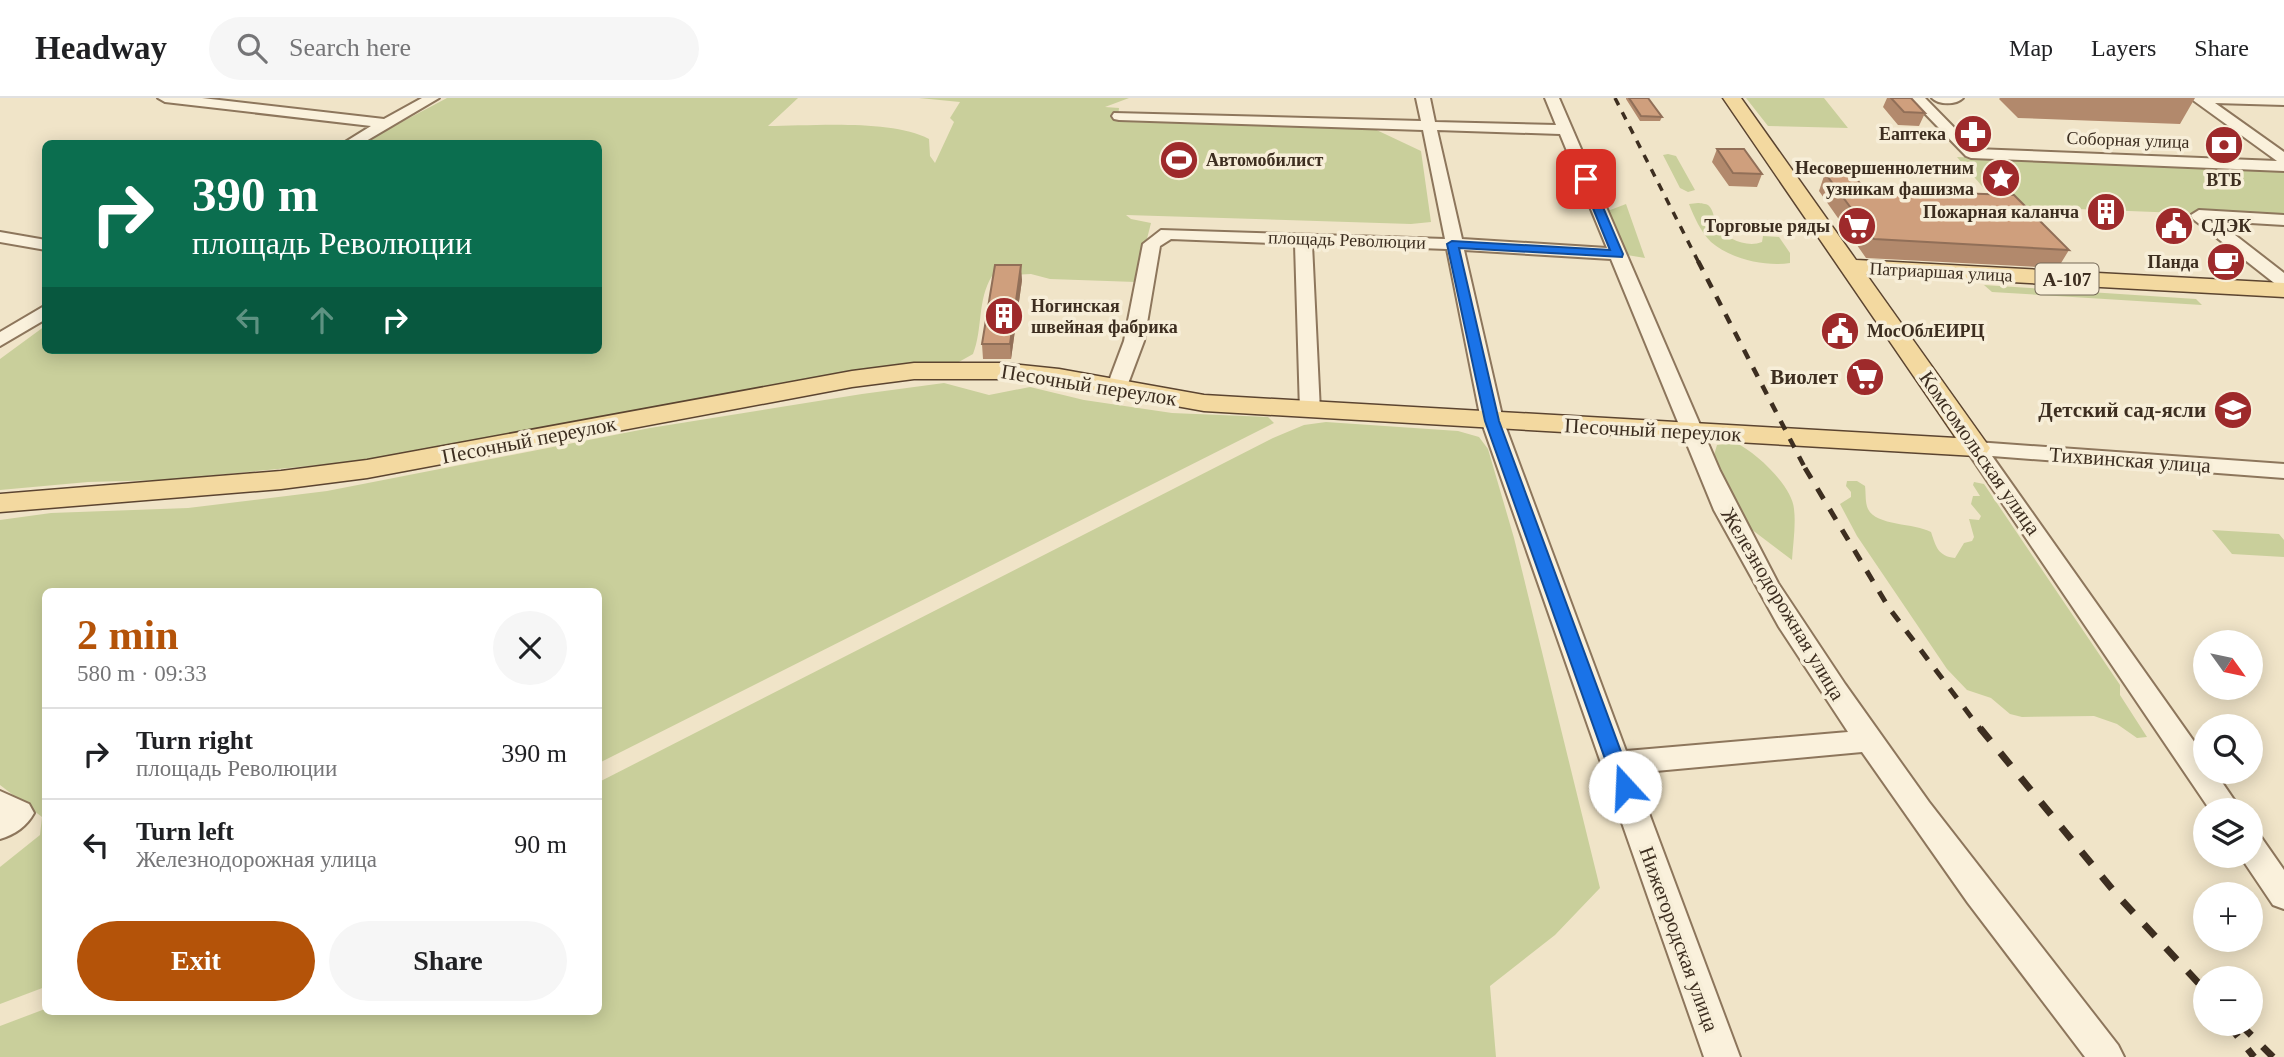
<!DOCTYPE html>
<html lang="en">
<head>
<meta charset="utf-8">
<style>
  :root { --surface:#fff; --page:#f6f6f6; --text:#202124; --muted:#757577; --line:#e0e0e0; --accent:#b45309 }
  body { margin:0; font-family:Georgia,serif; background:var(--page); color:var(--text); height:100vh; display:flex; flex-direction:column; font-size:26px; white-space:nowrap }
  * { box-sizing:border-box; margin:0 }
  p { font-size:23px; color:var(--muted) }
  .icon { flex:none; width:38px; height:38px; fill:none; stroke:currentColor; stroke-width:2; stroke-linecap:round; stroke-linejoin:round }
  .map { position:relative; flex:1; overflow:hidden }
  .drawer { position:absolute; left:42px; top:490px; width:560px; height:427px; display:flex; flex-direction:column; background:var(--surface); border-radius:10px; box-shadow:0 4px 18px #0003 }
  .drawer>* { flex:none }
  .banner { position:absolute; left:42px; top:42px; width:560px; height:214px; border-radius:10px; box-shadow:0 4px 18px #0003; background:#0b6e4f; color:#fff; overflow:hidden }
  .needle { width:46px; rotate:123deg }
  .fabs { position:absolute; left:2193px; top:532px; display:grid; gap:14px }
  .fabs a { display:grid; place-items:center; width:70px; height:70px; border-radius:50%; background:var(--surface); box-shadow:0 4px 18px #0003; font-size:35px }
  .pin { position:absolute; display:grid; place-items:center; width:60px; height:60px; color:#fff; margin:-30px; border-radius:14px; box-shadow:0 4px 10px #0006 }
  .me { position:absolute; width:77px; margin:-38px; rotate:340deg; stroke-linejoin:round; filter:drop-shadow(0 0 5px #0008) }
  .turn { display:flex; align-items:center; gap:24px; height:147px; padding:0 35px; font-size:32px }
  .turn .icon { width:91px; height:91px; stroke-width:2.5 }
  .turn b { display:block; font-size:49px; line-height:60px }
  .lanes { display:flex; align-items:center; height:66px; padding:0 35px; background:#0003; justify-content:center; gap:35px; direction:ltr }
  .lanes .off { opacity:.35 }
  .round { display:grid; place-items:center; flex:none; width:74px; height:74px; border-radius:37px; background:var(--page) }
  .head { display:flex; align-items:center; justify-content:space-between; height:119px; padding:0 35px }
  h1 { font-size:42px; font-weight:800; line-height:52px; color:var(--accent) }
  .action { display:flex; gap:14px; margin-top:auto; padding:14px 35px }
  .action a { flex:1; height:80px; border-radius:42px; background:var(--accent); color:#fff; font-size:28px; font-weight:800; line-height:80px; text-align:center }
  .action a+a { background:var(--page); color:var(--text) }
  ul { padding:0; list-style:none }
  li { display:flex; align-items:center; gap:21px; height:91px; padding:0 35px; border-top:2px solid var(--line) }
  li div { flex:1 }
  li b { display:block; font-size:26px }
  li em { font-style:normal }
  header { display:flex; align-items:center; gap:42px; box-sizing:border-box; height:98px; padding:0 35px; background:var(--surface); border-bottom:2px solid var(--line) }
  header strong { font-size:33px }
  nav { display:flex; gap:38px; margin-inline-start:auto; font-size:24px }
  .search { width:490px; height:63px; background:var(--page); display:flex; align-items:center; gap:18px; box-sizing:border-box; padding:0 24px; border-radius:38px; color:var(--muted); font-size:26px }
  .map>svg:first-child { display:block }
  .green { fill:#c9cf9b }
  .lines { fill:none; stroke-linecap:round; stroke-linejoin:round }
  .minor-casing { stroke:#8d765c; stroke-width:4 }
  .major-casing { stroke:#5b4430; stroke-width:3 }
  .minor { fill:#faf1dc; fill-rule:evenodd }
  .major { fill:#f3d9a0; fill-rule:evenodd }
  .rail-far3 { stroke:#3d2e20; stroke-width:3.5; stroke-dasharray:8 8; stroke-linecap:butt }
  .rail-far2 { stroke:#3d2e20; stroke-width:4.5; stroke-dasharray:10 10; stroke-linecap:butt }
  .rail-far1 { stroke:#3d2e20; stroke-width:5; stroke-dasharray:12 12; stroke-linecap:butt }
  .rail { stroke:#3d2e20; stroke-width:7; stroke-dasharray:16 16; stroke-linecap:butt }
  .wall { fill:#b2896c }
  .shaded-wall { fill:#916f58 }
  .building { fill:#cf9f7d; stroke:#916f58; stroke-width:2 }
  .route { fill:#1a73e8; stroke:#114b97; stroke-width:2 }
  .labels { text-anchor:middle; stroke-width:7; stroke-linejoin:round; paint-order:stroke }
  .far-poi-label { font-size:18px; font-weight:bold; fill:#3d2e20; stroke:#f7eed8; text-anchor:end }
  .far-street-label { font-size:18px; fill:#3d2e20; stroke:#f7eed8 }
  .shield { fill:#f7eed8; stroke:#756857; stroke-width:2 }
  .shield-label { font-size:19px; font-weight:bold; fill:#3d2e20 }
  .poi-label { font-size:21px; font-weight:bold; fill:#3d2e20; stroke:#f7eed8; text-anchor:end }
  .street-label { font-size:21px; fill:#3d2e20; stroke:#f7eed8 }
</style>
</head>
<body>
<header>
<strong>Headway</strong>
<div class="search"><svg class="icon" aria-label="search" viewBox="0 0 24 24"><circle cx="10" cy="10" r="6"/><path d="M15 15l6 6"/></svg>Search here</div>
<nav><a>Map</a><a>Layers</a><a>Share</a></nav>
</header>
<div class="map">
<svg width="2284" height="959" viewBox="0 0 2284 959">
  <rect width="100%" height="100%" fill="#f0e4c8"/>
  <!-- green -->
  <path class="green" d="M 447,0 L 798,0 L 768,28 C 812,28 891,21 929,41 L 930,58 L 935,65 L 954,24 L 950,20 L 960,4 L 919,0 L 1129,0 L 1105,9 L 1119,10 L 1118,20 L 1128,24 L 1368,28 L 1421,53 L 1431,124 L 1411,126 L 1126,117 L 1131,121 L 1151,125 L 1136,184 L 1050,181 L 1031,176 L 992,178 C 977,202 983,231 973,256 L 957,265 L 876,273 L 383,361 L 164,382 L 88,384 L 0,392 L 0,261 L 45,228 L 46,252 L 598,252 L 598,46 L 362,45 Z
    M 1746,0 L 1824,0 L 1848,30 L 1768,28 Z
    M 1668,56 L 1676,58 L 1695,92 L 1688,94 L 1680,90 L 1663,57 Z
    M 1957,59 L 2284,73 L 2284,119 L 1999,108 Z
    M 1698,105 C 1700,105 1707,106 1708,107 C 1714,112 1714,122 1717,128 C 1726,141 1747,150 1762,144 L 1763,138 L 1779,139 L 1790,155 L 1790,165 C 1766,169 1730,161 1711,144 C 1701,134 1694,119 1689,106 Z
    M 1626,106 L 1645,160 L 1621,156 L 1605,114 Z
    M 1984,187 L 2196,201 L 2202,207 L 1992,194 Z
    M 944,285 L 989,297 L 1030,289 L 1084,302 L 1172,315 L 1268,319 L 1274,325 L 599,665 L 598,494 L 46,494 L 45,889 L 0,906 L 0,769 L 40,737 L 42,719 L 0,687 L 0,422 L 51,415 L 188,410 L 327,393 L 650,330 L 862,296 Z
    M 1326,324 L 1458,333 L 1479,339 L 1488,351 L 1514,440 L 1600,790 L 1555,837 L 1490,888 L 1496,959 L 0,959 L 0,928 L 45,911 L 46,914 L 598,914 L 599,684 L 1273,340 L 1304,327 Z
    M 1736,345 C 1756,354 1792,388 1794,411 C 1796,427 1793,446 1792,462 L 1751,431 L 1724,393 L 1711,367 L 1717,347 Z
    M 1847,383 L 1857,383 L 1865,388 C 1866,395 1865,405 1868,411 C 1876,428 1915,425 1931,434 C 1936,449 1938,458 1955,460 L 1964,445 L 1972,443 L 1974,439 L 1969,421 L 1979,422 L 1981,418 L 1971,406 L 1973,398 L 1980,398 L 1973,387 L 1974,384 L 1984,386 L 2120,587 L 2120,597 L 2147,639 L 2137,640 L 2117,626 L 2094,618 L 2022,619 L 2010,616 L 1991,600 L 1967,592 L 1947,571 L 1857,438 L 1840,406 L 1851,399 L 1851,394 L 1846,388 Z
    M 2212,432 L 2279,436 L 2284,442 L 2284,459 L 2232,456 Z"/>
  <g class="lines">
    <!-- minor casing -->
    <g class="minor-casing">
      <path id="minor" d="M 158,0 L 202,0 L 384,21 L 422,0 L 439,0 L 361,46 L 342,46 L 371,28 L 165,4 Z
        M 1416,0 L 1430,0 L 1435,24 L 1556,27 L 1545,0 L 1559,0 L 1720,373 L 1778,485 L 1845,586 L 1929,704 L 2118,947 L 2124,959 L 2085,959 L 1968,805 L 1862,654 L 1634,675 L 1740,959 L 1704,959 L 1481,322 L 1447,151 L 1312,146 L 1320,313 L 1317,317 L 1303,317 L 1300,313 L 1295,146 L 1171,141 L 1160,148 L 1144,243 L 1126,291 L 1123,295 L 1109,295 L 1106,291 L 1124,243 L 1143,146 L 1161,132 L 1445,141 L 1423,32 L 1119,22 L 1114,21 L 1112,18 L 1114,15 L 1421,23 ZM 1437,32 L 1560,36 L 1607,150 L 1462,141 ZM 1464,152 L 1611,161 L 1714,412 L 1779,529 L 1848,634 L 1626,653 L 1503,322 Z
        M 1910,0 L 1925,0 L 1975,51 L 2277,63 L 2190,0 L 2284,0 L 2284,7 L 2215,5 L 2284,54 L 2284,73 L 1971,60 L 1966,58 Z
        M 1932,0 L 1963,0 C 1956,7 1939,7 1932,0 Z
        M 2199,112 L 2284,117 L 2284,127 L 2217,123 L 2284,175 L 2284,189 L 2278,188 L 2193,121 L 2191,117 Z
        M 0,134 L 46,142 L 46,152 L 0,144 Z
        M 46,207 L 46,221 L 0,248 L 0,234 Z
        M 1976,344 L 2284,366 L 2284,380 L 1992,358 L 2205,659 L 2205,674 L 2215,674 L 2241,712 L 2210,712 L 1965,350 L 1968,345 Z
        M 0,693 L 29,706 L 34,715 C 27,728 14,737 0,741 Z
        M 2250,736 L 2261,739 L 2284,772 L 2284,811 L 2273,807 L 2240,758 L 2250,758 Z"/>
    </g>
    <!-- major casing -->
    <g class="major-casing">
      <path id="major" d="M 1723,0 L 1741,0 L 1856,162 L 2284,185 L 2284,199 L 1866,176 L 1990,350 L 1986,356 L 1976,358 L 1204,313 L 1059,287 L 1002,281 L 914,281 L 852,289 L 367,380 L 281,391 L 0,414 L 0,396 L 281,373 L 367,362 L 852,273 L 914,265 L 1002,265 L 1059,271 L 1204,297 L 1956,340 Z"/>
    </g>
    <!-- minor -->
    <use href="#minor" class="minor"/>
    <!-- major -->
    <use href="#major" class="major"/>
    <!-- rail-far3 -->
    <path class="rail-far3" d="M 1615,0 L 1699,165"/>
    <!-- rail-far2 -->
    <path class="rail-far2" d="M 1698,163 L 1806,372"/>
    <!-- rail-far1 -->
    <path class="rail-far1" d="M 1805,370 L 1889,510 L 1981,632"/>
    <!-- rail -->
    <path class="rail" d="M 1980,630 L 2117,797 L 2205,892
      M 2228,926 L 2254,959
      M 2240,926 L 2273,959"/>
  </g>
  <!-- wall -->
  <path class="wall" d="M 1626,0 L 1648,0 L 1662,19 L 1660,23 L 1640,23 L 1626,1 Z
    M 1887,0 L 1911,0 L 1925,15 L 1919,28 L 1898,27 L 1883,9 Z
    M 2000,0 L 2195,0 L 2180,26 L 2018,20 L 1999,1 Z
    M 1717,51 L 1762,76 L 1757,89 L 1729,88 L 1712,64 Z
    M 1825,75 L 1865,92 L 2069,152 L 2058,170 L 1866,160 L 1819,93 Z
    M 1022,182 L 1011,261 L 983,261 L 982,246 Z"/>
  <!-- shaded-wall -->
  <path class="shaded-wall" d="M 1021,167 L 1022,182 L 1011,261 L 1010,246 Z"/>
  <!-- building -->
  <path class="building" d="M 1629,0 L 1648,0 L 1662,19 L 1641,18 Z
    M 1891,0 L 1911,0 L 1925,15 L 1904,14 Z
    M 1717,51 L 1744,51 L 1762,76 L 1733,75 Z
    M 1825,75 L 1853,76 L 1865,92 L 2014,97 L 2069,152 L 1874,141 Z
    M 995,167 L 1021,167 L 1010,246 L 982,246 Z"/>
  <!-- route -->
  <path class="route" d="M 1586,78 L 1591,81 L 1623,156 L 1622,159 L 1459,150 L 1499,323 L 1634,689 L 1631,694 L 1625,697 L 1618,694 L 1615,689 L 1485,323 L 1447,146 L 1452,143 L 1610,152 L 1581,81 Z"/>
  <!-- icons -->
  <defs>
    <g id="pharmacy-disc" transform="scale(2.0125)"><circle r="9.5" fill="#9e2a2b" stroke="#f7eed8"/><path d="M-2-6h4v4h4v4h-4v4h-4v-4h-4v-4h4Z" fill="#fff"/></g>
    <g id="bank-disc" transform="scale(2.0125)"><circle r="9.5" fill="#9e2a2b" stroke="#f7eed8"/><path d="M-6-4H6V4H-6ZM0-2.3a2.3 2.3 0 1 0 0 4.6a2.3 2.3 0 1 0 0-4.6Z" fill="#fff"/></g>
    <g id="stadium-disc" transform="scale(2.0125)"><circle r="9.5" fill="#9e2a2b" stroke="#f7eed8"/><path d="M0-5a6.5 5 0 1 0 0 10a6.5 5 0 1 0 0-10ZM-3.5-1.8h7v3.6h-7Z" fill="#fff"/></g>
    <g id="sight-disc" transform="scale(2.0125)"><circle r="9.5" fill="#9e2a2b" stroke="#f7eed8"/><path d="M0-6L1.8-2.2L6-1.7L2.9 1.2L3.7 5.4L0 3.3L-3.7 5.4L-2.9 1.2L-6-1.7L-1.8-2.2Z" fill="#fff"/></g>
    <g id="building-disc" transform="scale(2.0125)"><circle r="9.5" fill="#9e2a2b" stroke="#f7eed8"/><path d="M-4-6H4V6H1V3H-1V6H-4ZM-2.5-4.3h1.7v1.8h-1.7ZM.8-4.3h1.7v1.8H.8ZM-2.5-1h1.7V.8h-1.7ZM.8-1h1.7V.8H.8Z" fill="#fff"/></g>
    <g id="supermarket-disc" transform="scale(2.0125)"><circle r="9.5" fill="#9e2a2b" stroke="#f7eed8"/><path d="M-6-5.5h2.5l.6 2H6L4.5 2H-2.5L-4.4-4H-6ZM-1.5 3.2a1.3 1.3 0 1 0 .1 0ZM3 3.2a1.3 1.3 0 1 0 .1 0Z" fill="#fff"/></g>
    <g id="civic-disc" transform="scale(2.0125)"><circle r="9.5" fill="#9e2a2b" stroke="#f7eed8"/><path d="M-.6-6.5H3V-4.5H.6V-3L4-1V1h2V6H-6V1h2V-1L-.6-3ZM-1.2 2.5V6h2.4V2.5Z" fill="#fff"/></g>
    <g id="cafe-disc" transform="scale(2.0125)"><circle r="9.5" fill="#9e2a2b" stroke="#f7eed8"/><path d="M-5.5-4.5H6V0H3Q3 3.5 0 3.5H-2.5Q-5.5 3.5-5.5 0ZM3-3.2v2h1.7v-2ZM-6 4.5H4V6H-6Z" fill="#fff"/></g>
    <g id="school-disc" transform="scale(2.0125)"><circle r="9.5" fill="#9e2a2b" stroke="#f7eed8"/><path d="M0-5L7-2L0 1L-7-2ZM-4 1L0 2.5L4 1V4Q0 6-4 4Z" fill="#fff"/></g>
  </defs>
  <g fill-rule="evenodd">
    <use href="#pharmacy-disc" x="1973" y="36"/>
    <use href="#bank-disc" x="2224" y="47"/>
    <use href="#stadium-disc" x="1179" y="62"/>
    <use href="#sight-disc" x="2001" y="80"/>
    <use href="#building-disc" x="2106" y="114"/>
    <use href="#supermarket-disc" x="1857" y="128"/>
    <use href="#civic-disc" x="2174" y="128"/>
    <use href="#cafe-disc" x="2226" y="164"/>
    <use href="#building-disc" x="1004" y="218"/>
    <use href="#civic-disc" x="1840" y="233"/>
    <use href="#supermarket-disc" x="1865" y="279"/>
    <use href="#school-disc" x="2233" y="312"/>
  </g>
  <g class="labels">
    <!-- far-poi labels -->
    <g class="far-poi-label">
      <text x="1946" y="42">Еаптека</text>
      <text x="1206" y="68" text-anchor="start">Автомобилист</text>
      <text x="1974" y="76">Несовершеннолетним<tspan x="1974" dy="21">узникам фашизма</tspan></text>
      <text x="2224" y="88" text-anchor="middle">ВТБ</text>
      <text x="2079" y="120">Пожарная каланча</text>
      <text x="1830" y="134">Торговые ряды</text>
      <text x="2201" y="134" text-anchor="start">СДЭК</text>
      <text x="2199" y="170">Панда</text>
      <text x="1031" y="214" text-anchor="start">Ногинская<tspan x="1031" dy="21">швейная фабрика</tspan></text>
      <text x="1867" y="239" text-anchor="start">МосОблЕИРЦ</text>
    </g>
    <!-- far-street labels -->
    <g class="far-street-label">
      <text transform="translate(2128 42) rotate(2)" y="6">Соборная улица</text>
      <text transform="translate(1347 142) rotate(2)" y="6">площадь Революции</text>
      <text transform="translate(1941 174) rotate(3)" y="6">Патриаршая улица</text>
    </g>
    <!-- shield labels -->
    <rect class="shield" x="2035.5" y="165.5" width="63" height="31" rx="5"/>
    <g class="shield-label">
      <text x="2067" y="188">А-107</text>
    </g>
    <!-- poi labels -->
    <g class="poi-label">
      <text x="1838" y="286">Виолет</text>
      <text x="2206" y="319">Детский сад-ясли</text>
    </g>
    <!-- street labels -->
    <g class="street-label">
      <text transform="translate(1089 287) rotate(9)" y="7">Песочный переулок</text>
      <text transform="translate(1653 332) rotate(3)" y="7">Песочный переулок</text>
      <text transform="translate(529 342) rotate(-11)" y="7">Песочный переулок</text>
      <text transform="translate(1980 355) rotate(55)" y="7">Комсомольская улица</text>
      <text transform="translate(2130 362) rotate(4)" y="7">Тихвинская улица</text>
      <text transform="translate(1783 506) rotate(59)" y="7">Железнодорожная улица</text>
      <text transform="translate(1679 841) rotate(70)" y="7">Нижегородская улица</text>
    </g>
  </g>
</svg>
<div class="fabs">
<a><svg class="needle" viewBox="-14 -14 28 28"><path d="M0-13l5 13h-10z" fill="#e53935"/><path d="M0 13l5-13h-10z" fill="#757577"/></svg></a>
<a><svg class="icon" aria-label="search" viewBox="0 0 24 24"><circle cx="10" cy="10" r="6"/><path d="M15 15l6 6"/></svg></a>
<a><svg class="icon" aria-label="layers" viewBox="0 0 24 24"><path d="M12 4l9 5-9 5-9-5zM3 14l9 5 9-5"/></svg></a>
<a>+</a>
<a>−</a>
</div>
<div class="pin" style="left:1586px;top:81px;background:#d93025"><svg class="icon" aria-label="arrive" viewBox="0 0 24 24"><path d="M6 21V4h12l-3 4 3 4H6"/></svg></div>
<svg class="me" style="left:1625px;top:689px" viewBox="-20 -20 40 40"><circle r="19" fill="#fff"/><path d="M0-13L10 11 0 6-10 11z" fill="#1a73e8"/></svg>
<div class="banner">
<div class="turn"><svg class="icon" aria-label="right" viewBox="0 0 24 24"><path d="M7 20v-9h11M14 6l5 5-5 5"/></svg><div><b>390 m</b>площадь Революции</div></div>
<div class="lanes"><svg class="icon off" aria-label="left" viewBox="0 0 24 24"><path d="M17 20v-9H6M10 6l-5 5 5 5"/></svg><svg class="icon off" aria-label="ahead" viewBox="0 0 24 24"><path d="M12 20V5M6 11l6-6 6 6"/></svg><svg class="icon" aria-label="right" viewBox="0 0 24 24"><path d="M7 20v-9h11M14 6l5 5-5 5"/></svg></div>
</div>
<section class="drawer">
<div class="head"><div><h1>2 min</h1><p>580 m · 09:33</p></div><a class="round"><svg class="icon" aria-label="close" viewBox="0 0 24 24"><path d="M6 6l12 12M18 6L6 18"/></svg></a></div>
<ul>
<li><svg class="icon" aria-label="right" viewBox="0 0 24 24"><path d="M7 20v-9h11M14 6l5 5-5 5"/></svg><div><b>Turn right</b><p>площадь Революции</p></div><em>390 m</em></li>
<li><svg class="icon" aria-label="left" viewBox="0 0 24 24"><path d="M17 20v-9H6M10 6l-5 5 5 5"/></svg><div><b>Turn left</b><p>Железнодорожная улица</p></div><em>90 m</em></li>
</ul>
<div class="action"><a>Exit</a><a>Share</a></div>
</section>
</div>
</body>
</html>
